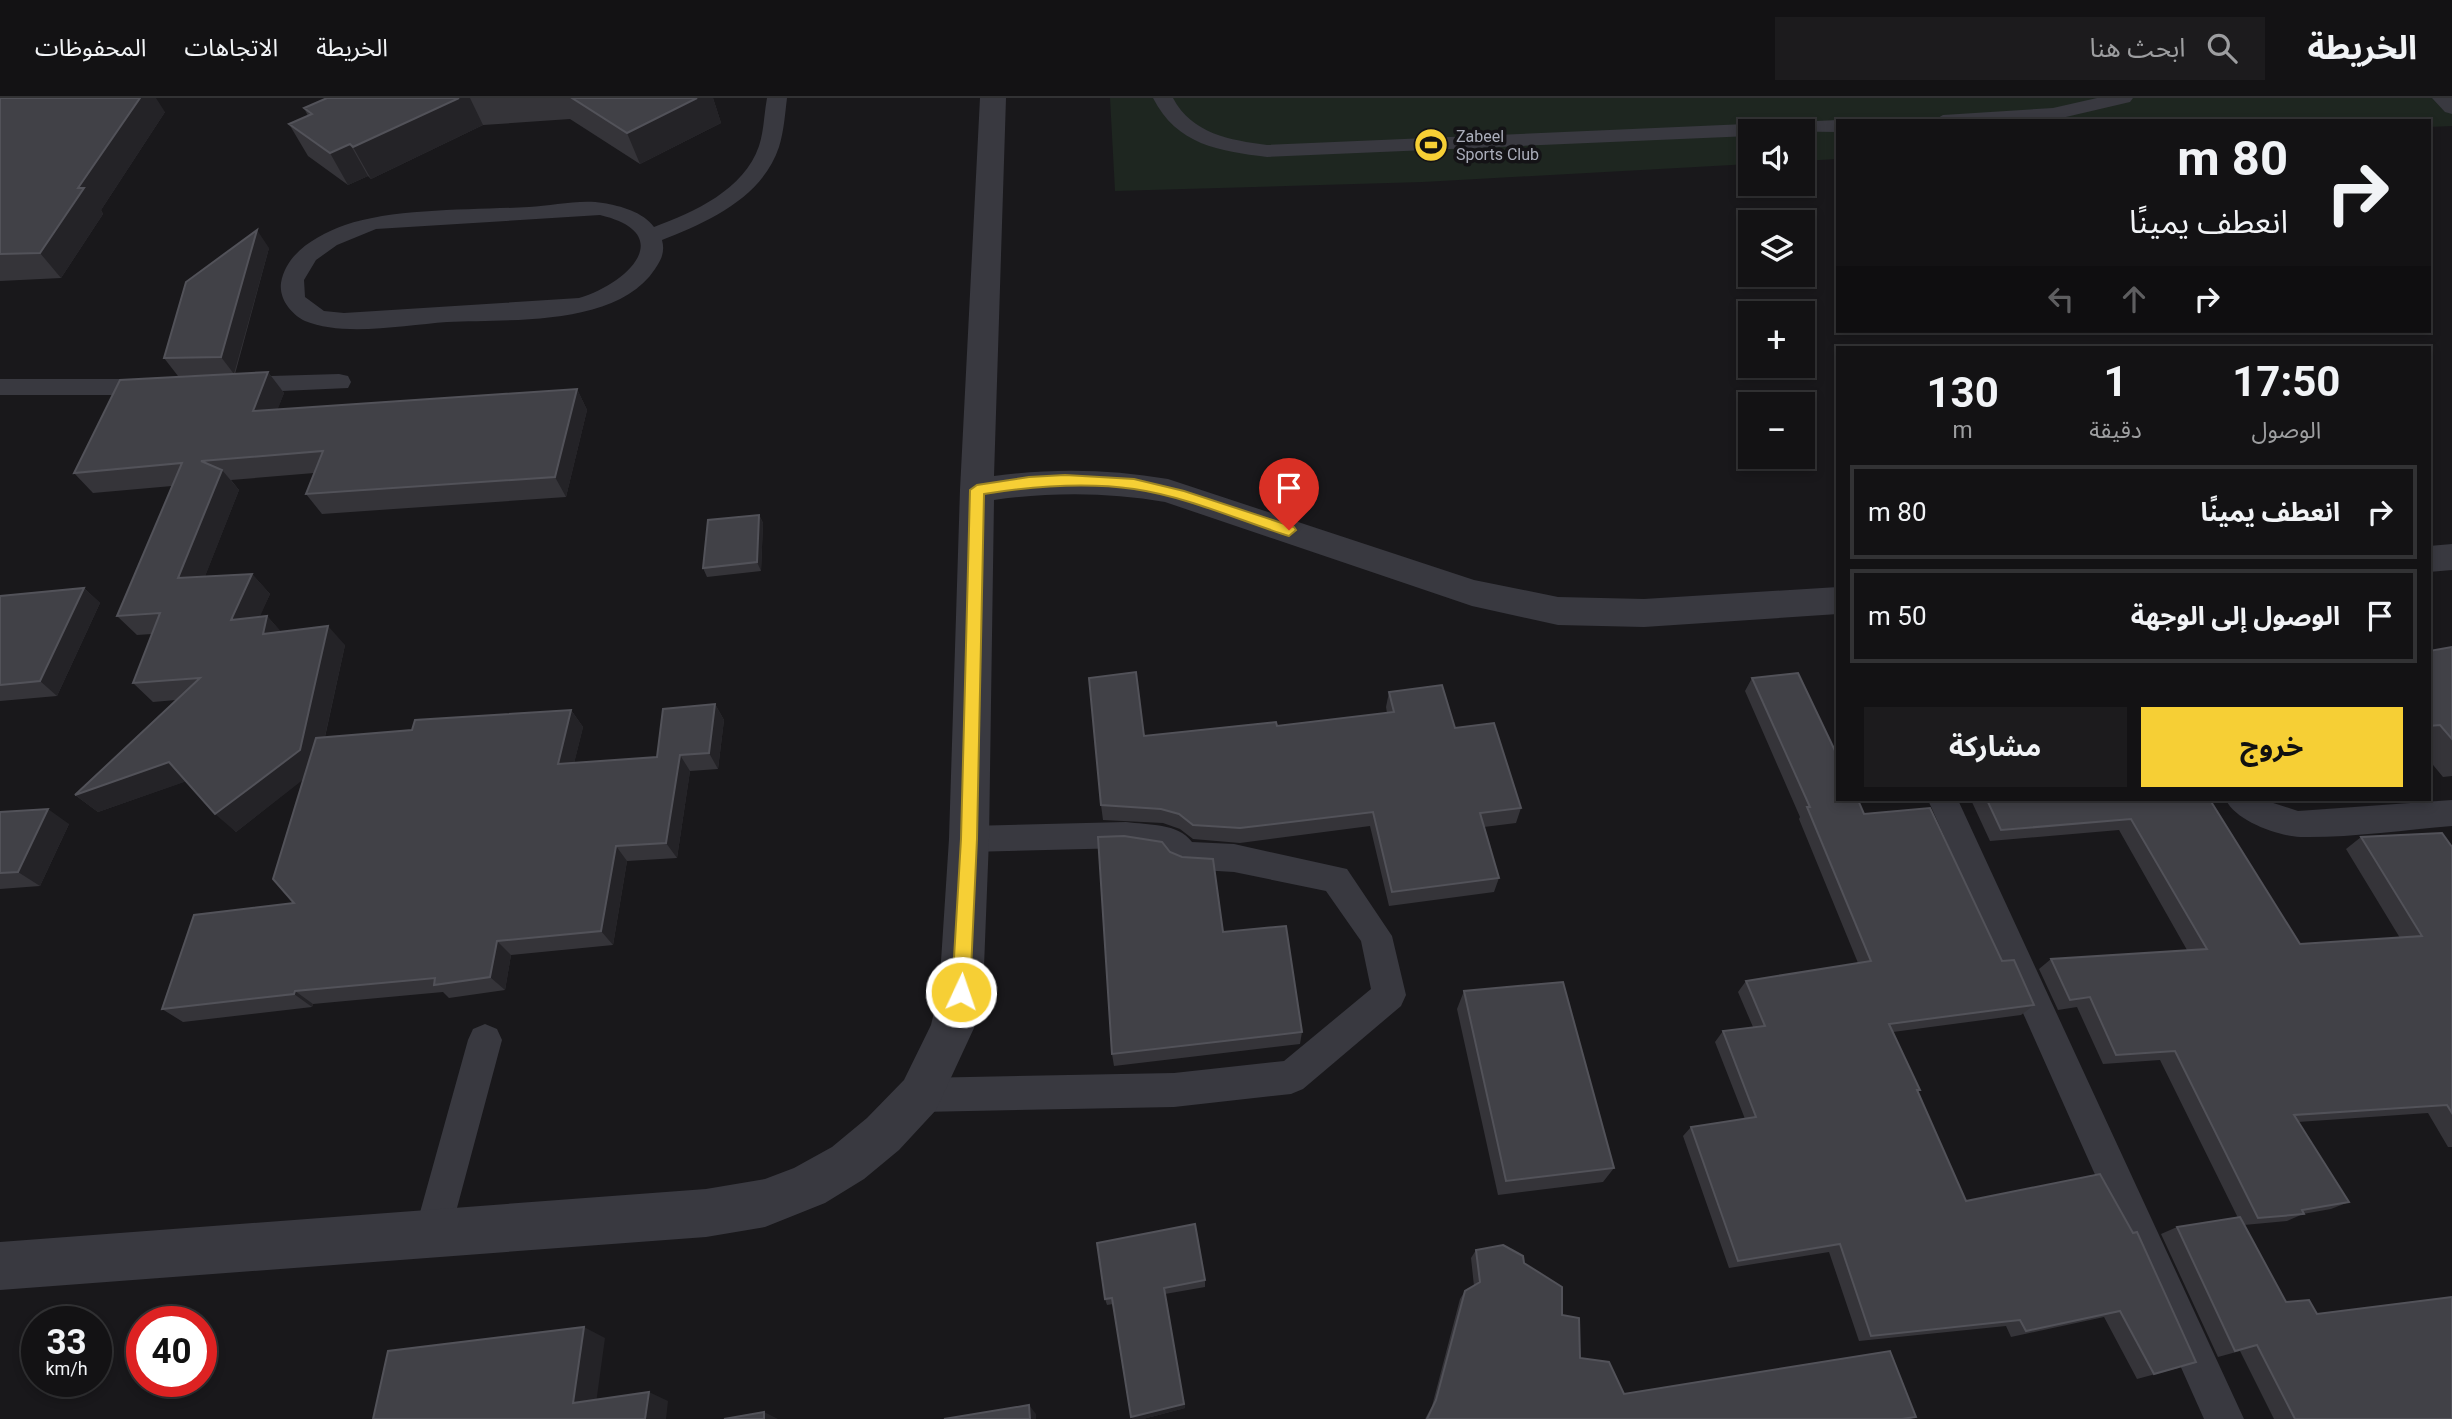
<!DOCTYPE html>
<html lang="ar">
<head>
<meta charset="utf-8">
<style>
  :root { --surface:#131214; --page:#1c1b1d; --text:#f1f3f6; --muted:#9d9ea0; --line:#323234; --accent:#f6cf35 }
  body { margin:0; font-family:Roboto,"Noto Sans Arabic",sans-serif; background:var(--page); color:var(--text); direction:rtl; height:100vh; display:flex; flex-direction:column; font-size:26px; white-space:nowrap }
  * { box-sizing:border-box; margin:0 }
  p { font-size:23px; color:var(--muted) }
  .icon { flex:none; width:38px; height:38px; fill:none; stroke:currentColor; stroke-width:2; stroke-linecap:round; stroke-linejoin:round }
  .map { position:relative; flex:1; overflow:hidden; direction:ltr }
  .details { position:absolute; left:1836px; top:248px; width:595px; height:455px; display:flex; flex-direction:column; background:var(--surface); border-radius:0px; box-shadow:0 4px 10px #0003,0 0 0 2px var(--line); direction:rtl }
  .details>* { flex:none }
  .hud { position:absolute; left:1836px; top:21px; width:595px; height:214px; border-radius:0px; box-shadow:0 4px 10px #0003,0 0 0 2px var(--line); direction:rtl; background:#131214; color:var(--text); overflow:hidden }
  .controls { position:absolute; left:1738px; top:21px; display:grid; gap:14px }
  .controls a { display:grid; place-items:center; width:77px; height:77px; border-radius:0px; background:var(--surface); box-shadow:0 4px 10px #0003,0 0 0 2px var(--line); font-size:35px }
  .speed { position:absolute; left:21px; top:1208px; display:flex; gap:14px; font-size:35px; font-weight:700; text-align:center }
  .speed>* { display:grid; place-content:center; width:91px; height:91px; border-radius:50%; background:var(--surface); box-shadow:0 4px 10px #0003,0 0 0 2px var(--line); line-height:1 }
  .speed small { font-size:18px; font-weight:400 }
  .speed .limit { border:10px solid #d22; background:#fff; color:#111 }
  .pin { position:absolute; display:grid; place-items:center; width:60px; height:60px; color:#fff; margin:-72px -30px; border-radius:50% 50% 50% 0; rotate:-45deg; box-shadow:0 0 7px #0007 }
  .pin .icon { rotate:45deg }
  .me { position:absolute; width:77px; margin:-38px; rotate:3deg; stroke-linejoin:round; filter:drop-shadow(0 0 5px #0008) }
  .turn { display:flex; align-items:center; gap:24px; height:147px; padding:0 28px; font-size:32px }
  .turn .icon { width:91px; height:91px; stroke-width:2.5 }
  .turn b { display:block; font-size:49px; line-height:60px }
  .lanes { display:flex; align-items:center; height:66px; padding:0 28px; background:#0003; justify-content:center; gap:35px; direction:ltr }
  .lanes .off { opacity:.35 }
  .eta { display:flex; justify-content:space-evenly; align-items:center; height:119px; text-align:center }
  .eta b { font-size:42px; font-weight:700; line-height:49px }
  .action { display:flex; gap:14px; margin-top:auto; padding:14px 28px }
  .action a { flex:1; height:80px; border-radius:0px; background:var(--accent); color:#111; font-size:28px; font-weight:700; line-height:80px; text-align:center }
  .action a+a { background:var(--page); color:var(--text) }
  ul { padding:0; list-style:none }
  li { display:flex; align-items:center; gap:21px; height:94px; margin:0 14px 10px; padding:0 14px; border:4px solid var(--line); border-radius:0px }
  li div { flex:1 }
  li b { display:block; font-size:26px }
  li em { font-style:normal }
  header { display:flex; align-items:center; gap:42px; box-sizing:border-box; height:98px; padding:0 35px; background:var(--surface); border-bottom:2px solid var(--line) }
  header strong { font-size:33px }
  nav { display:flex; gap:38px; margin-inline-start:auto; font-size:24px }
  .search { width:490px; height:63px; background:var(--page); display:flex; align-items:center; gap:18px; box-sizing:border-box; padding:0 24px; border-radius:0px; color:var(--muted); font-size:26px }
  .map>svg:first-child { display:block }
  .green { fill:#1e2620 }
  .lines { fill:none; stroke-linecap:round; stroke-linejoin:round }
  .service { fill:#393940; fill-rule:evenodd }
  .tertiary { fill:#393940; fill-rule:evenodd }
  .wall { fill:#353439 }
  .shaded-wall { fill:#242327 }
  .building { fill:#414147; stroke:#525259; stroke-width:2 }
  .route { fill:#f6cf35; stroke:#a08722; stroke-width:2 }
  .labels { text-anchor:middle; stroke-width:7; stroke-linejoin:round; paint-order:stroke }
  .far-poi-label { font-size:16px; fill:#aaadba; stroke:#141316; text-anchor:start }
</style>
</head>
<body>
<header>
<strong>الخريطة</strong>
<div class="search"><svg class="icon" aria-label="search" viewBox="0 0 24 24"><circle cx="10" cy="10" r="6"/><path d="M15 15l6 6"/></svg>ابحث هنا</div>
<nav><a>الخريطة</a><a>الاتجاهات</a><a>المحفوظات</a></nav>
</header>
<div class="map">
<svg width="2452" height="1321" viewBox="0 0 2452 1321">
  <rect width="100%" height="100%" fill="#19181b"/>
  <!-- green -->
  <path class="green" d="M 1110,0 L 2452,0 L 2452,28 L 2429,29 L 2429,23 L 1838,23 L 1837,61 L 1803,63 L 1802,33 L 1750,33 L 1750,66 L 1423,84 L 1115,93 Z"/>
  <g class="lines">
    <!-- service -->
    <path class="service" d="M 767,0 L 787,0 C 785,16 784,33 779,49 C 762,100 708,124 662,142 C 665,153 662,161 655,171 C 617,229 509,221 447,224 C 406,227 343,239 305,223 C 291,216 279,201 281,185 C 286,154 318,137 345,127 C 395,110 474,112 529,109 C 552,108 580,101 603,105 C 621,108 643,114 654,129 C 694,114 744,92 759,48 C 764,33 764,16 767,0 ZM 600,117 C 679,136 627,186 579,200 L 344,215 L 324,213 L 305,199 L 304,182 L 316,162 L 337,147 L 376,131 Z
      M 1153,0 L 1173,0 C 1192,36 1230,42 1267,47 L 1838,22 L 1841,23 L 1838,23 L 1838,34 L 1750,33 L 1750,38 L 1267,59 C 1219,53 1177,47 1153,0 Z
      M 2097,0 L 2133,0 L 2130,4 L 2053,22 L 1933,23 L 1943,17 L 2053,10 Z
      M 2432,0 L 2452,0 L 2452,16 L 2445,14 Z
      M 339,276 L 348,278 L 351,284 L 348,290 L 238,295 L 229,293 L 226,287 L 229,281 L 238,279 Z
      M 0,281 L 157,281 L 166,283 L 169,289 L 166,295 L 157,297 L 0,297 Z
      M 1928,702 L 1958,702 L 2244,1321 L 2204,1321 Z
      M 2226,702 L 2264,702 L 2298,713 L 2452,702 L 2452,728 C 2404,732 2348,740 2300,739 C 2278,738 2236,723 2226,702 Z
      M 1126,724 C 1148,727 1178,725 1192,744 L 1234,746 L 1347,771 L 1392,838 L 1406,897 L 1401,908 L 1303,991 L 1291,996 L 1174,1009 L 920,1014 L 908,1009 L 903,997 L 908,985 L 920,980 L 1174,975 L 1284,963 L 1371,891 L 1361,843 L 1326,793 L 1234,774 L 1184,771 L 1173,767 L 1165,756 L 1126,750 L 969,754 L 958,750 L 954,741 L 958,732 L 969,728 Z
      M 485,926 L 497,931 L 502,942 L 450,1136 L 445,1149 L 432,1154 L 419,1149 L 414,1136 L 468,942 L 473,931 Z"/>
    <!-- tertiary -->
    <path class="tertiary" d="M 980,0 L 1006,0 L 994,378 C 1052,370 1110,371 1168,381 L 1474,482 L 1558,499 L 1644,501 L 1838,489 L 1838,516 L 1644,529 L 1558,527 L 1472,508 L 1165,404 C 1108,394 1051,394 994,402 L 989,741 L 983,894 L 974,930 L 936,1012 L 899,1052 L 864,1081 L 825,1105 L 765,1129 L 706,1139 L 0,1192 L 0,1144 L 706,1091 L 765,1081 L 794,1070 L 832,1049 L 867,1020 L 904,982 L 931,927 L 939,894 L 949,741 L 960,392 Z
      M 2452,446 L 2452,472 L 2429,474 L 2429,448 Z"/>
  </g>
  <!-- wall -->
  <path class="wall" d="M 0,0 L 165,14 L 101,112 L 103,116 L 61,180 L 0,183 Z
    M 327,0 L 713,0 L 721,25 L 640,66 L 570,21 L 483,27 L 371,81 L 368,78 L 348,87 L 308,58 L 289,26 L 308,18 L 304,10 Z
    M 269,150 L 235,276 L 268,274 L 284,295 L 277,312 L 577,291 L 587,312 L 566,399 L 322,416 L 306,396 L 314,375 L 231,382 L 239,392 L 205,478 L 252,476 L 270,496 L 259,519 L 267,518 L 281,534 L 345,547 L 325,639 L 412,632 L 571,612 L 583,629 L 574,665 L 657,659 L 715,606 L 724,622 L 718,671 L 690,673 L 677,760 L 627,763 L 613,847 L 511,857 L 505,892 L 449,900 L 443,894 L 313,906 L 312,909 L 183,924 L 162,911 L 294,805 L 303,681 L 236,734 L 186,683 L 98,714 L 75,697 L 176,602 L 153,604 L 133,585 L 152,536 L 137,537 L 117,518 L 172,388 L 93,395 L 74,375 L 223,277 L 178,278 L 164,260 Z
    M 759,417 L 763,425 L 761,473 L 707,479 L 703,470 Z
    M 84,490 L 100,505 L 57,598 L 0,603 L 0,498 Z
    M 2452,549 L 2452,678 L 2443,679 L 2429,662 L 2429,553 Z
    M 1752,580 L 1864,716 L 2002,863 L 2034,907 L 2021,917 L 1893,934 L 1920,992 L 1918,994 L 1966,1103 L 2100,1076 L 2178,1270 L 2137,1281 L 2104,1219 L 2011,1239 L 2006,1228 L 1859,1243 L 1829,1154 L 1729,1170 L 1683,1038 L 1691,1029 L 1745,1021 L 1715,944 L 1723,933 L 1753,929 L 1738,894 L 1746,883 L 1858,865 L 1799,721 L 1800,719 L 1745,593 Z
    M 1389,594 L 1455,630 L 1521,710 L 1516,725 L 1484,729 L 1499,780 L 1494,794 L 1389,808 L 1370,728 L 1240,745 L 1193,741 L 1180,731 L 1163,725 L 1103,722 L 1101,707 L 1144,638 L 1277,628 L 1387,615 L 1386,609 Z
    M 1971,702 L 2210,702 L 2300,846 L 2400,840 L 2346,751 L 2361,739 L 2452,749 L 2452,1049 L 2448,1049 L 2428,1015 L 2298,1024 L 2349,1104 L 2331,1111 L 2303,1116 L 2287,1123 L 2244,1127 L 2286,1204 L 2317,1216 L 2452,1321 L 2274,1321 L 2240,1253 L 2218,1259 L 2161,1136 L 2177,1129 L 2238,1120 L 2160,962 L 2103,966 L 2077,909 L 2058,912 L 2039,871 L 2051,861 L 2187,852 L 2119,732 L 1990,743 Z
    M 0,714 L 69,726 L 40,788 L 0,791 Z
    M 1170,754 L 1182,759 L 1223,834 L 1302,934 L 1300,946 L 1114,968 L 1112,956 Z
    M 1464,893 L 1614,1070 L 1603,1084 L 1498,1097 L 1457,911 Z
    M 1476,1152 L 1524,1165 L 1562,1217 L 1580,1260 L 1624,1296 L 1916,1319 L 1910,1321 L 1425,1321 L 1432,1308 L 1460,1201 L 1465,1193 L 1474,1188 L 1471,1160 Z
    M 1205,1182 L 1205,1189 L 1165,1196 L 1185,1310 L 1143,1321 L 1132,1321 L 1113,1206 L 1107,1207 L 1105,1201 Z"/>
  <!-- shaded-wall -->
  <path class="shaded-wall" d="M 140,0 L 156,0 L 165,14 L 101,112 L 103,116 L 61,180 L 40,155 L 78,90 Z
    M 459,0 L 470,0 L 483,27 L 371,81 L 353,49 Z
    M 697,0 L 713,0 L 721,25 L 640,66 L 627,35 Z
    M 350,46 L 368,78 L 348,87 L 330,55 Z
    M 257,132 L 269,150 L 234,276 L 221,259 Z
    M 268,274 L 284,295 L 269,334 L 253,313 Z
    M 577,291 L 587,312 L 566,399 L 555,379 Z
    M 222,372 L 239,392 L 197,499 L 178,480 Z
    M 759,417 L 763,425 L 761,473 L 757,464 Z
    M 252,476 L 270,496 L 250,541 L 231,522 Z
    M 84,490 L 100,505 L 57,598 L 40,583 Z
    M 267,518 L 284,537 L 263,536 Z
    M 328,528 L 345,547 L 318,670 L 236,734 L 215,716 Z
    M 715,606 L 724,622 L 718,671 L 709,655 Z
    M 571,612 L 583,629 L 570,682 L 558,666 Z
    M 680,657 L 690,673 L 677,760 L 666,745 Z
    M 169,664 L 190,682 L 98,714 L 75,697 Z
    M 48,711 L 69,726 L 40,788 L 18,774 Z
    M 616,748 L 627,763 L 613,847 L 601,833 Z
    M 497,843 L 511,857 L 505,892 L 490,879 Z
    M 295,893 L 313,906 L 312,909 L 294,896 Z
    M 584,1229 L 605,1240 L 595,1313 L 573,1305 Z
    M 649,1294 L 668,1303 L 666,1321 L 645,1321 Z
    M 1184,1306 L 1185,1310 L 1143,1321 L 1132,1321 L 1131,1319 Z
    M 1029,1307 L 1036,1316 L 1036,1321 L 1030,1321 Z
    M 764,1314 L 778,1321 L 764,1321 Z"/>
  <!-- building -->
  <path class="building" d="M 0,0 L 140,0 L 78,90 L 84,90 L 40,155 L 0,156 Z
    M 327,0 L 459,0 L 353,49 L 350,46 L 330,55 L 289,26 L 312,16 L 304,10 Z
    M 572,0 L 697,0 L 627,35 Z
    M 257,132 L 221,259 L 164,260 L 186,184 Z
    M 268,274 L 253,313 L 577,291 L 555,379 L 306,396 L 323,353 L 201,363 L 222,372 L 178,480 L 252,476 L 231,522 L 267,518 L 263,536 L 328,528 L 300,652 L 215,716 L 169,664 L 75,697 L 200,580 L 133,585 L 160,515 L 117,518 L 182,365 L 74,375 L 120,282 Z
    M 759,417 L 757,464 L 703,470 L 708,422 Z
    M 84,490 L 40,583 L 0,587 L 0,498 Z
    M 2452,549 L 2452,641 L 2440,627 L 2429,628 L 2429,553 Z
    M 1136,574 L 1144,638 L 1276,624 L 1277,628 L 1394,614 L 1389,594 L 1442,587 L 1455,630 L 1494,625 L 1521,710 L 1480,715 L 1499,780 L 1392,794 L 1373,714 L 1240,730 L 1193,727 L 1179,716 L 1161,711 L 1101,707 L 1089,580 Z
    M 1798,575 L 1838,659 L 1838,702 L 1858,702 L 1864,716 L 1930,710 L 2002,863 L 2014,862 L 2034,907 L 1889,926 L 1920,992 L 1917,992 L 1966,1103 L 2100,1076 L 2133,1135 L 2137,1134 L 2196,1264 L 2154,1276 L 2120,1213 L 2026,1233 L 2020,1222 L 1871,1238 L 1840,1146 L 1738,1163 L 1691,1029 L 1756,1019 L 1723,933 L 1765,928 L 1746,883 L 1871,863 L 1807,709 L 1810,709 L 1752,580 Z
    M 715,606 L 709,655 L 680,657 L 666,745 L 616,748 L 601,833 L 497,843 L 490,879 L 434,887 L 435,880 L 295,893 L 294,896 L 162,911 L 194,817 L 294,805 L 273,781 L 316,640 L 412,632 L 415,622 L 571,612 L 558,666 L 657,659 L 663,611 Z
    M 1987,702 L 2210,702 L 2300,846 L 2422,838 L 2361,739 L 2442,735 L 2452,749 L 2452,1015 L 2447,1007 L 2294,1017 L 2349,1104 L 2302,1112 L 2304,1116 L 2258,1120 L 2175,953 L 2116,957 L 2090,899 L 2070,902 L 2051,861 L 2207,851 L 2131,721 L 2001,732 Z
    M 48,711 L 18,774 L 0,775 L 0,714 Z
    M 1124,738 L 1162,744 L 1170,754 L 1182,759 L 1213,761 L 1223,834 L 1286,828 L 1302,934 L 1112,956 L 1098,739 Z
    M 1563,884 L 1614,1070 L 1506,1083 L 1464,893 Z
    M 2240,1119 L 2286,1204 L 2309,1202 L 2317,1216 L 2452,1199 L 2452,1321 L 2295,1321 L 2257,1247 L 2235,1253 L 2177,1129 Z
    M 1195,1126 L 1205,1182 L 1164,1190 L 1184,1306 L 1131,1319 L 1112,1200 L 1105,1201 L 1097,1145 Z
    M 1503,1147 L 1523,1158 L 1524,1165 L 1562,1189 L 1562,1217 L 1579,1220 L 1580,1260 L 1609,1264 L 1624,1296 L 1890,1253 L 1916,1319 L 1902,1321 L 1427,1321 L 1436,1302 L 1465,1193 L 1480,1184 L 1476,1152 Z
    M 584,1229 L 573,1305 L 649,1294 L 645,1321 L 373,1321 L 388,1253 Z
    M 1029,1307 L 1030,1321 L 944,1321 Z
    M 764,1314 L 764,1321 L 724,1321 Z"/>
  <!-- route -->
  <path class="route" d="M 1065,377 L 1134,381 L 1184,393 L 1294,429 L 1296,432 L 1289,438 C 1238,422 1188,399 1134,391 C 1084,384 1034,388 984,396 L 977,741 L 970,894 L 967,899 L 961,902 L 955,899 L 952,894 L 961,741 L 970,392 L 977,387 L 1029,379 Z"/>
  <!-- icons -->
  <defs>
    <g id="stadium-disc" transform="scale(1.75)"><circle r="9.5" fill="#f6cf35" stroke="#141316"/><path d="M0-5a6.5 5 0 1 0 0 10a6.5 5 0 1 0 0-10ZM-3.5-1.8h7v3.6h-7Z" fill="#111"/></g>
  </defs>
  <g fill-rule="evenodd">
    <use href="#stadium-disc" x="1431" y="47"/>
  </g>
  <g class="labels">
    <!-- far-poi labels -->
    <g class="far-poi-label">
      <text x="1456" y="44">Zabeel<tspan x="1456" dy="18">Sports Club</tspan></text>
    </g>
  </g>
</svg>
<div class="controls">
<a><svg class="icon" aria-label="sound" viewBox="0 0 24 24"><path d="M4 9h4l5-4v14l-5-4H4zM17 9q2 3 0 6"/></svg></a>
<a><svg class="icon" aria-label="layers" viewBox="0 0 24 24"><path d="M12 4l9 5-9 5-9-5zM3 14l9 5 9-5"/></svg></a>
<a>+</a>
<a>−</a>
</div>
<div class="speed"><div>33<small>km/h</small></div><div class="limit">40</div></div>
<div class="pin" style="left:1289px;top:432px;background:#d93025"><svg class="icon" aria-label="arrive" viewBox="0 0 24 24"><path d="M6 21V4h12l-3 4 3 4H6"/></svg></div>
<svg class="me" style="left:961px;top:894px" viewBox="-20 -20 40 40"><circle r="17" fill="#f6cf35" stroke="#fff" stroke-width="3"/><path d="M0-11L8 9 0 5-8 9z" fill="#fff"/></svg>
<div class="hud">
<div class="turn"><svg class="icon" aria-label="right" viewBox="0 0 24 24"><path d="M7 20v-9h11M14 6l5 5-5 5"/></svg><div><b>80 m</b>انعطف يمينًا</div></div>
<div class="lanes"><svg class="icon off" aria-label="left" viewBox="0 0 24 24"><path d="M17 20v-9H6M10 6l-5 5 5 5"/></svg><svg class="icon off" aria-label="ahead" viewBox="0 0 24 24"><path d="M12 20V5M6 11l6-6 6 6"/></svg><svg class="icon" aria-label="right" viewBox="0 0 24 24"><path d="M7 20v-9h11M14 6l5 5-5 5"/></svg></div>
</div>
<section class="details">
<div class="eta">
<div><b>17:50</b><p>الوصول</p></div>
<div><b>1</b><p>دقيقة</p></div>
<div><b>130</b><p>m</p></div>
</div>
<ul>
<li><svg class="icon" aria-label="right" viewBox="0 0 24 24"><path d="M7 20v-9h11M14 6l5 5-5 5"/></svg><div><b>انعطف يمينًا</b></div><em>80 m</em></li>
<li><svg class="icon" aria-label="arrive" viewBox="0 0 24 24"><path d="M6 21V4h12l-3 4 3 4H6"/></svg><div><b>الوصول إلى الوجهة</b></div><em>50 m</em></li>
</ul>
<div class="action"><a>خروج</a><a>مشاركة</a></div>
</section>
</div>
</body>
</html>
